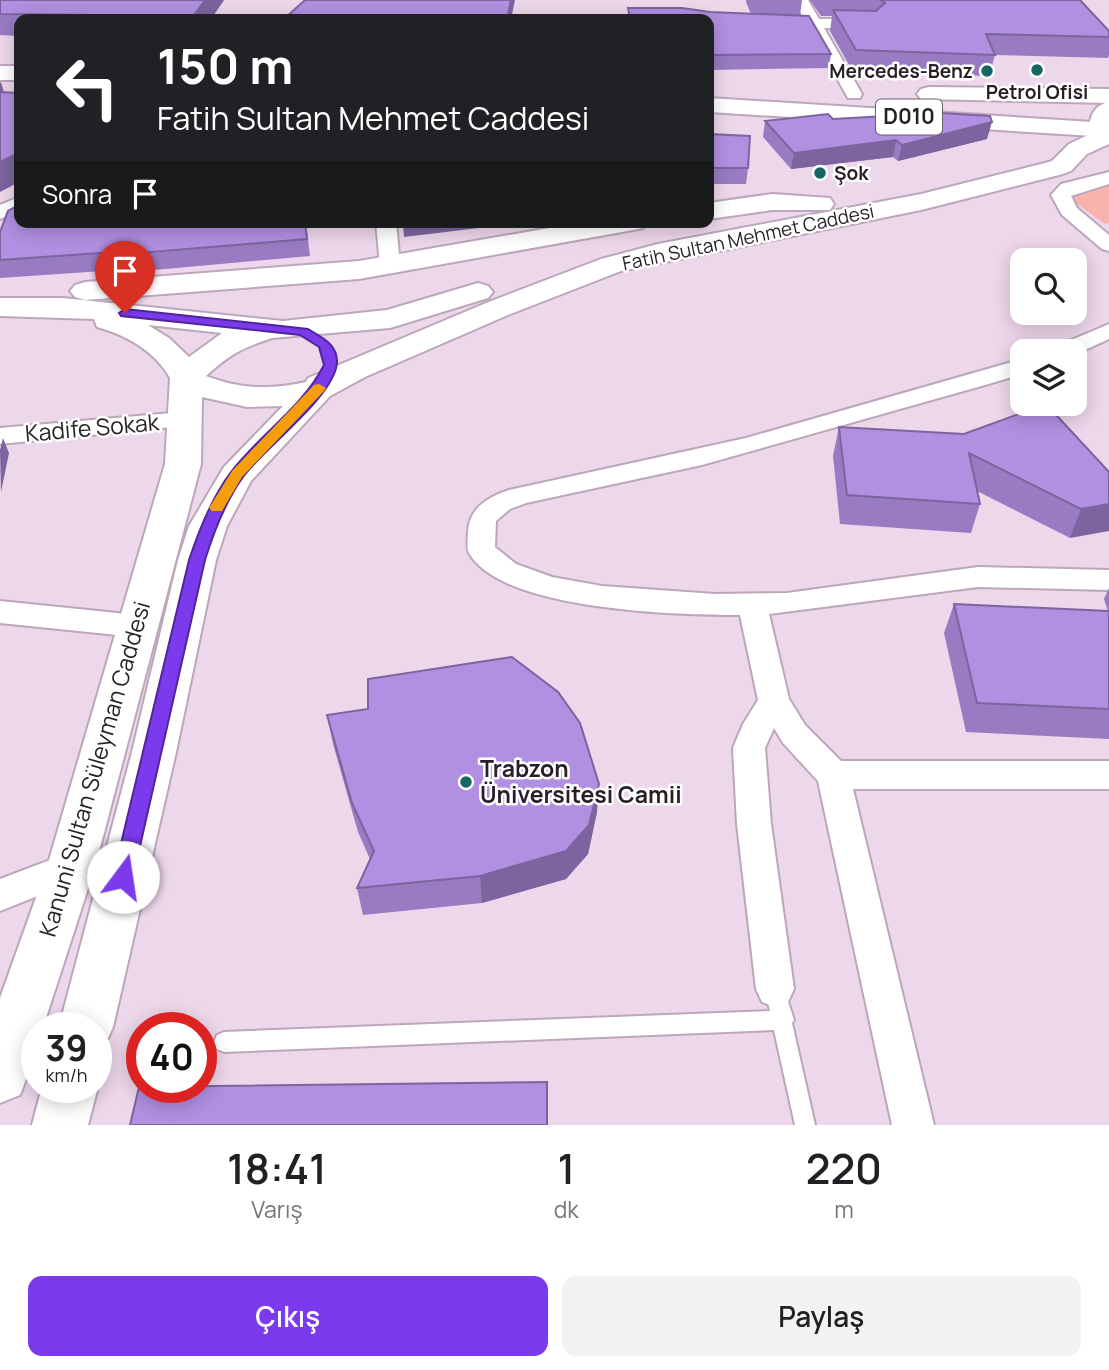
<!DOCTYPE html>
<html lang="tr">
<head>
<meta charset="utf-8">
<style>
  :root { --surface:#fff; --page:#f2f2f2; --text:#202124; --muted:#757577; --accent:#7c3aed }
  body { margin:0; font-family:Manrope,sans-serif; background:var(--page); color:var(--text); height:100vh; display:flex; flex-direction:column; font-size:26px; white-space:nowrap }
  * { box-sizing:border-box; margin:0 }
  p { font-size:23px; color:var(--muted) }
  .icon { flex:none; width:38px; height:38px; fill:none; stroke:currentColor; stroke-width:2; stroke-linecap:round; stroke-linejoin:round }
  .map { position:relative; height:1125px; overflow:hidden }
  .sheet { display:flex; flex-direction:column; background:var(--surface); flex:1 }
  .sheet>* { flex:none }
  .hud { position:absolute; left:14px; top:14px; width:700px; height:214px; border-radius:14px; box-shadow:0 4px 18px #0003; background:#202124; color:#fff; overflow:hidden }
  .buttons { position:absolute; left:1010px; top:248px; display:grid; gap:14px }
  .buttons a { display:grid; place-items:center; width:77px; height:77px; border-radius:14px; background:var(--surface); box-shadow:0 4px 18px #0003; font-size:35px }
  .speed { position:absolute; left:21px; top:1012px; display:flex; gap:14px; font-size:35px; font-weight:700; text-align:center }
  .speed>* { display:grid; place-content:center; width:91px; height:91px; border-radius:50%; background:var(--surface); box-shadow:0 4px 18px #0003; line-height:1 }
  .speed small { font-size:18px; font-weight:400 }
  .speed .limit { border:10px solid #d22; background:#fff; color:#111 }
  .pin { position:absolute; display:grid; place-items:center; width:60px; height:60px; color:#fff; margin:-72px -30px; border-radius:50% 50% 50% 0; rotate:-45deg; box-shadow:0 0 7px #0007 }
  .pin .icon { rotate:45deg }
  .me { position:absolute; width:77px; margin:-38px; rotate:14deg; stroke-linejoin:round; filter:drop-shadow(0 0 5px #0008) }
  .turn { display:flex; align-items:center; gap:24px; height:147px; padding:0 28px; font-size:32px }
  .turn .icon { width:91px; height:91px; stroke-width:2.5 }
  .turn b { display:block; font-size:49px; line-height:60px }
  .then { display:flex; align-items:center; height:66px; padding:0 28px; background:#0003; gap:14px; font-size:26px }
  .eta { display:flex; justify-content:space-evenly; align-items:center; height:119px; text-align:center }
  .eta b { font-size:42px; font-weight:600; line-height:49px }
  .action { display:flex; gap:14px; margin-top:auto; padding:14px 28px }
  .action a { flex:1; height:80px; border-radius:14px; background:var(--accent); color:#fff; font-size:28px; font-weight:600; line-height:80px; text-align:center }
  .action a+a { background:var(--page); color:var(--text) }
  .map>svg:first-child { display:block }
  .green { fill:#fab2ae }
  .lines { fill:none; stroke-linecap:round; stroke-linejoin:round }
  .lane-casing { stroke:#bca7ba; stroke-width:4 }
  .street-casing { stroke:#bca7ba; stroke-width:4 }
  .secondary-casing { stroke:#bca7ba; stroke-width:4 }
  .highway-casing { stroke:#bca7ba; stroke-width:4 }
  .lane { fill:#fff; fill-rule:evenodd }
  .street { fill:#fff; fill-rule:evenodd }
  .secondary { fill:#fff; fill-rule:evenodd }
  .highway { fill:#fff; fill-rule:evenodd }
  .wall { fill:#987bc2 }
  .shaded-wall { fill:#7c649e }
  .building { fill:#b18fe1; stroke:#7c649e; stroke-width:2 }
  .route { fill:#7c3aed; stroke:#51269a; stroke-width:2 }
  .slow { fill:#f59e0b }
  .poi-dot { fill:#176666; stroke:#fff; stroke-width:2.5 }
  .labels { text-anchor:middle; stroke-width:5; stroke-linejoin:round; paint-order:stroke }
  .far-poi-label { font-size:19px; font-weight:bold; fill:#271f26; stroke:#fff; text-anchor:end }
  .far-street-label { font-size:19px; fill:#271f26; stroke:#fff }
  .shield { fill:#fff; stroke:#686267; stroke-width:2 }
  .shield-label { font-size:21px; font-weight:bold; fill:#271f26 }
  .street-label { font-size:23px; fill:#271f26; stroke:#fff }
  .poi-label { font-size:23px; font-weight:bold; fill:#271f26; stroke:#fff; text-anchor:start }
</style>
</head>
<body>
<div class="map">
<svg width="1109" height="1125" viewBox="0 0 1109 1125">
  <rect width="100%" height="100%" fill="#edd7eb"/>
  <!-- green -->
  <path class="green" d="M 1109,185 L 1109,223 L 1105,224 L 1063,194 Z"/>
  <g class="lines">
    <!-- lane casing -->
    <g class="lane-casing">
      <path id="lane" d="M 775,980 L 782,983 L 794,1020 L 792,1023 L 815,1125 L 795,1125 L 774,1030 L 224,1052 L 217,1049 L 214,1042 L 217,1035 L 224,1032 L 770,1011 L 765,989 L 768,983 Z"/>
    </g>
    <!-- street casing -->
    <g class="street-casing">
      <path id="street" d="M 794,0 L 808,0 L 819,19 L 869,19 L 877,24 L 869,29 L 824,28 L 862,94 L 860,98 L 848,98 L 809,28 L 776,28 L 768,23 L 776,18 L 804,19 Z
        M 1109,172 L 1109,184 L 1071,196 L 1077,208 L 1109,235 L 1109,251 L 1102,249 L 1062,215 L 1051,195 L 1061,184 Z
        M 19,197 L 19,211 L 0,219 L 0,205 Z
        M 376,222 L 396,222 L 400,265 L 397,269 L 383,269 L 380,265 Z
        M 1109,324 L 1109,339 L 1074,355 L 1074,352 L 1052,352 L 1055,347 Z
        M 1022,359 L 1022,374 L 985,385 L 702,465 L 526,503 L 510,509 L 496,521 L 495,547 L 516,564 L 552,577 L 602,586 L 715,594 L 787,593 L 978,567 L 1109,570 L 1109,590 L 978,587 L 769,614 L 789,699 L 805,725 L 841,761 L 1109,761 L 1109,789 L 853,789 L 934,1125 L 892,1125 L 818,781 L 783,743 L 774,728 L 765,748 L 771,824 L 794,989 L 788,1002 L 775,1007 L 762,1002 L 756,989 L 737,824 L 733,748 L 743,724 L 758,700 L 740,615 C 680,615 502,611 469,553 C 466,547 468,539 468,532 C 469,508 488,497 509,490 L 746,438 Z
        M 183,412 L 192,415 L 195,420 L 192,425 L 0,444 L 0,428 Z
        M 0,601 L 137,615 L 147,618 L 152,626 L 147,634 L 137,637 L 0,623 Z
        M 71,852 L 83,856 L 89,867 L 83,878 L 0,911 L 0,879 Z"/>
    </g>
    <!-- secondary casing -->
    <g class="secondary-casing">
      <path id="secondary" d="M 1109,102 L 1109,144 L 1087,154 L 1071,171 L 1063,174 L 921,210 L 621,271 L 508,315 L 365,377 L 330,396 L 251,481 L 227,526 L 216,560 L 176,752 L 113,1027 L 105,1045 L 96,1049 L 96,1027 L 59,1027 L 132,752 L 178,560 L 189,526 L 224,467 L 283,406 L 247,407 L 202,397 L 201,464 L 95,867 L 43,1027 L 37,1027 C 37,1052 29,1072 20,1095 L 0,1103 L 0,998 L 47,867 L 165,464 L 170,378 C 155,351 126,335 97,327 L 94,319 L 0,316 L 0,298 L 63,298 L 283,321 L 387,310 L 478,283 L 488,286 L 493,292 L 488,298 L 390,328 L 272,338 C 242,348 230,354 206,376 C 240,389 270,390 306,382 L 308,378 L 486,303 L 601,259 L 658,244 L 921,194 L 1045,163 L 1052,161 L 1069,144 L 1088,135 C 1090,119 1091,106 1109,102 ZM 148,325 L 222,333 L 189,357 L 169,338 Z
        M 772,194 L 830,198 L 834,204 L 830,210 L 772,210 L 709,219 L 709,203 Z
        M 584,222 L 646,222 L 643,228 L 633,230 L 359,279 L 85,300 L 75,297 L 70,291 L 75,285 L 85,282 L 359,261 Z
        M 96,1083 L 98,1087 L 88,1125 L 32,1125 L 42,1087 L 96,1087 Z"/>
    </g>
    <!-- highway casing -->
    <g class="highway-casing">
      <path id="highway" d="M 0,66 L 19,66 L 19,80 L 0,80 Z
        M 929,87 L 1109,89 L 1109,103 L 921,99 L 917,94 L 921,89 Z
        M 709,98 L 1109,123 L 1109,137 L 709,112 Z"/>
    </g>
    <!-- lane -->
    <use href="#lane" class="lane"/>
    <!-- street -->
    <use href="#street" class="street"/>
    <!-- secondary -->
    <use href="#secondary" class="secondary"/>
    <!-- highway -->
    <use href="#highway" class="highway"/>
  </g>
  <!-- wall -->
  <path class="wall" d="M 0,0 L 224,0 L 211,19 L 19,19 L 19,36 L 0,35 Z
    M 746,0 L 802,0 L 800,16 L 831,54 L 829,68 L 709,70 L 709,19 L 628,19 L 628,8 L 751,14 L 746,2 Z
    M 810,0 L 1080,0 L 1109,37 L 1109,55 L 1108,58 L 995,55 L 989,76 L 853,72 L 830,31 L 832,16 L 821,16 Z
    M 833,119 L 987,139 L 898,161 L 893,157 L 791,169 L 763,137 L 765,121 Z
    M 709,134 L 748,168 L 746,184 L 709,184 Z
    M 306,222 L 310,256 L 132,272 L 132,269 L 0,278 L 0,232 Z
    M 839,427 L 1109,472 L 1070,538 L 977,491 L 980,504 L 971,533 L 840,524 L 833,456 Z
    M 1109,588 L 1109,739 L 966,732 L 944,633 L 954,604 L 1108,611 L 1104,599 Z
    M 327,715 L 597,812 L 588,854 L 566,879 L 482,903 L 363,915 L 357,888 L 370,859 L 358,832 L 333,744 Z"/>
  <!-- shaded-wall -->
  <path class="shaded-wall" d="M 205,0 L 224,0 L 211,19 L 193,19 L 192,18 Z
    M 511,0 L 515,0 L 511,19 L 507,19 Z
    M 1,82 L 8,106 L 0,115 L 0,83 Z
    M 992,122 L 987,139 L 898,161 L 902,145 Z
    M 896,140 L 893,157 L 791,169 L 794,153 Z
    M 19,153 L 19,182 L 0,192 L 0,162 Z
    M 410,222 L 528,222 L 404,237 L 403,223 Z
    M 3,438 L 9,453 L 1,492 L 0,450 Z
    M 1109,504 L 1109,531 L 1070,538 L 1081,509 Z
    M 599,784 L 597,812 L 588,854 L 566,879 L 482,903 L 480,876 Z"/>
  <!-- building -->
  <path class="building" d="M 0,0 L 205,0 L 192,18 L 121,16 L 118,19 L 85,19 L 89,15 L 0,14 Z
    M 305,0 L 511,0 L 507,19 L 284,19 Z
    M 881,0 L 1080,0 L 1109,31 L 1109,37 L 986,34 L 995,55 L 856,50 L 833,10 L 876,11 L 885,3 Z
    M 628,8 L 682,8 L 710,12 L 809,16 L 831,54 L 709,55 L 709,19 L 630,19 Z
    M 0,92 L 19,93 L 19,153 L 0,162 Z
    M 941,113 L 990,116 L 992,122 L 902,145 L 896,140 L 794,153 L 765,121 L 828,114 L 833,119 Z
    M 709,134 L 750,136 L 748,168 L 709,168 Z
    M 17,206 L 19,206 L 19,222 L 305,222 L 307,239 L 127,254 L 128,251 L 0,260 L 0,232 L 8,211 Z
    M 1046,404 L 1109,472 L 1109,504 L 1081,509 L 969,453 L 980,504 L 847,495 L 839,427 L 964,434 Z
    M 954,604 L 1109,611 L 1109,709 L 977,703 Z
    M 512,657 L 558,692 L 580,723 L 599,784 L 589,825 L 566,851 L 480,876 L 357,888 L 374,851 L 352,803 L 327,715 L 368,709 L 368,679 Z
    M 547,1082 L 547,1125 L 130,1125 L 139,1087 Z"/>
  <!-- route -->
  <path class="route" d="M 125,309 L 308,329 C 321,337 338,344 337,363 C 334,397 264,448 243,477 C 225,502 214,531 205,560 L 133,877 L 130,883 L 123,886 L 116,883 L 113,877 L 189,560 C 199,530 212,497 231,472 C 260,434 302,408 324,365 L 319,347 L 300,335 L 121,316 L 119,313 Z"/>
  <!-- slow -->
  <path class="slow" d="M 319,384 L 326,388 L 324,391 L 242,477 L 222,511 L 212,511 L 209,508 L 232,471 L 314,385 Z"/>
  <!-- markers -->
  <g class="poi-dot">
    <circle cx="1037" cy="70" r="7"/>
    <circle cx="987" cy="71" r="7"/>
    <circle cx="820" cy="173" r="7"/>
    <circle cx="466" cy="782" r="7"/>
  </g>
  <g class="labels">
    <!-- far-poi labels -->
    <g class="far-poi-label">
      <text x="973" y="78">Mercedes-Benz</text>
      <text x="1037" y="99" text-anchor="middle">Petrol Ofisi</text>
      <text x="834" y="180" text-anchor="start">Şok</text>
    </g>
    <!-- far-street labels -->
    <g class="far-street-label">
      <text transform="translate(748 237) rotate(-12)" y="7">Fatih Sultan Mehmet Caddesi</text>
    </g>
    <!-- shield labels -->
    <rect class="shield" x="876" y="99.5" width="66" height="35" rx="5"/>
    <g class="shield-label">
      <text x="909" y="124">D010</text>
    </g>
    <!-- street labels -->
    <g class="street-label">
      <text transform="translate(92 428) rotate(-5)" y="8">Kadife Sokak</text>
      <text transform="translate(95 769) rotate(-74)" y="8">Kanuni Sultan Süleyman Caddesi</text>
    </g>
    <!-- poi labels -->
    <g class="poi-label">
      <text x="480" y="777">Trabzon<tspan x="480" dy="26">Üniversitesi Camii</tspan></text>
    </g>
  </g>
</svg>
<div class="buttons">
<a><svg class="icon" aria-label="search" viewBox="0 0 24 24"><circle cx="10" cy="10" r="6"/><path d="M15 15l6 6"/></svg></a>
<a><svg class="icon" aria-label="layers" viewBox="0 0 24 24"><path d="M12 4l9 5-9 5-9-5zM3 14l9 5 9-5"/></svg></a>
</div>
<div class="speed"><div>39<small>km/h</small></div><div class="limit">40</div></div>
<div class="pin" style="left:125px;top:313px;background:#d93025"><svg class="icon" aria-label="arrive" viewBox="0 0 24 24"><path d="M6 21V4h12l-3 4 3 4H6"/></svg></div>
<svg class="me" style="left:123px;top:877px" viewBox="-20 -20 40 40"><circle r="19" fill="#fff"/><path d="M0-13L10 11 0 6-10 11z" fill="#7c3aed"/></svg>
<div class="hud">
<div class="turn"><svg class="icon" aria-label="left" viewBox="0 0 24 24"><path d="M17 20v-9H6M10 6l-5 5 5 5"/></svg><div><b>150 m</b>Fatih Sultan Mehmet Caddesi</div></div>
<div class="then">Sonra<svg class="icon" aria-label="arrive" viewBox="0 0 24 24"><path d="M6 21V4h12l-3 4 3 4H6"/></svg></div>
</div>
</div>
<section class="sheet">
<div class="eta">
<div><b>18:41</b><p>Varış</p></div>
<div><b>1</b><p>dk</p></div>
<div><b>220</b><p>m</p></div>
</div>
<div class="action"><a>Çıkış</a><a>Paylaş</a></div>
</section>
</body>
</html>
